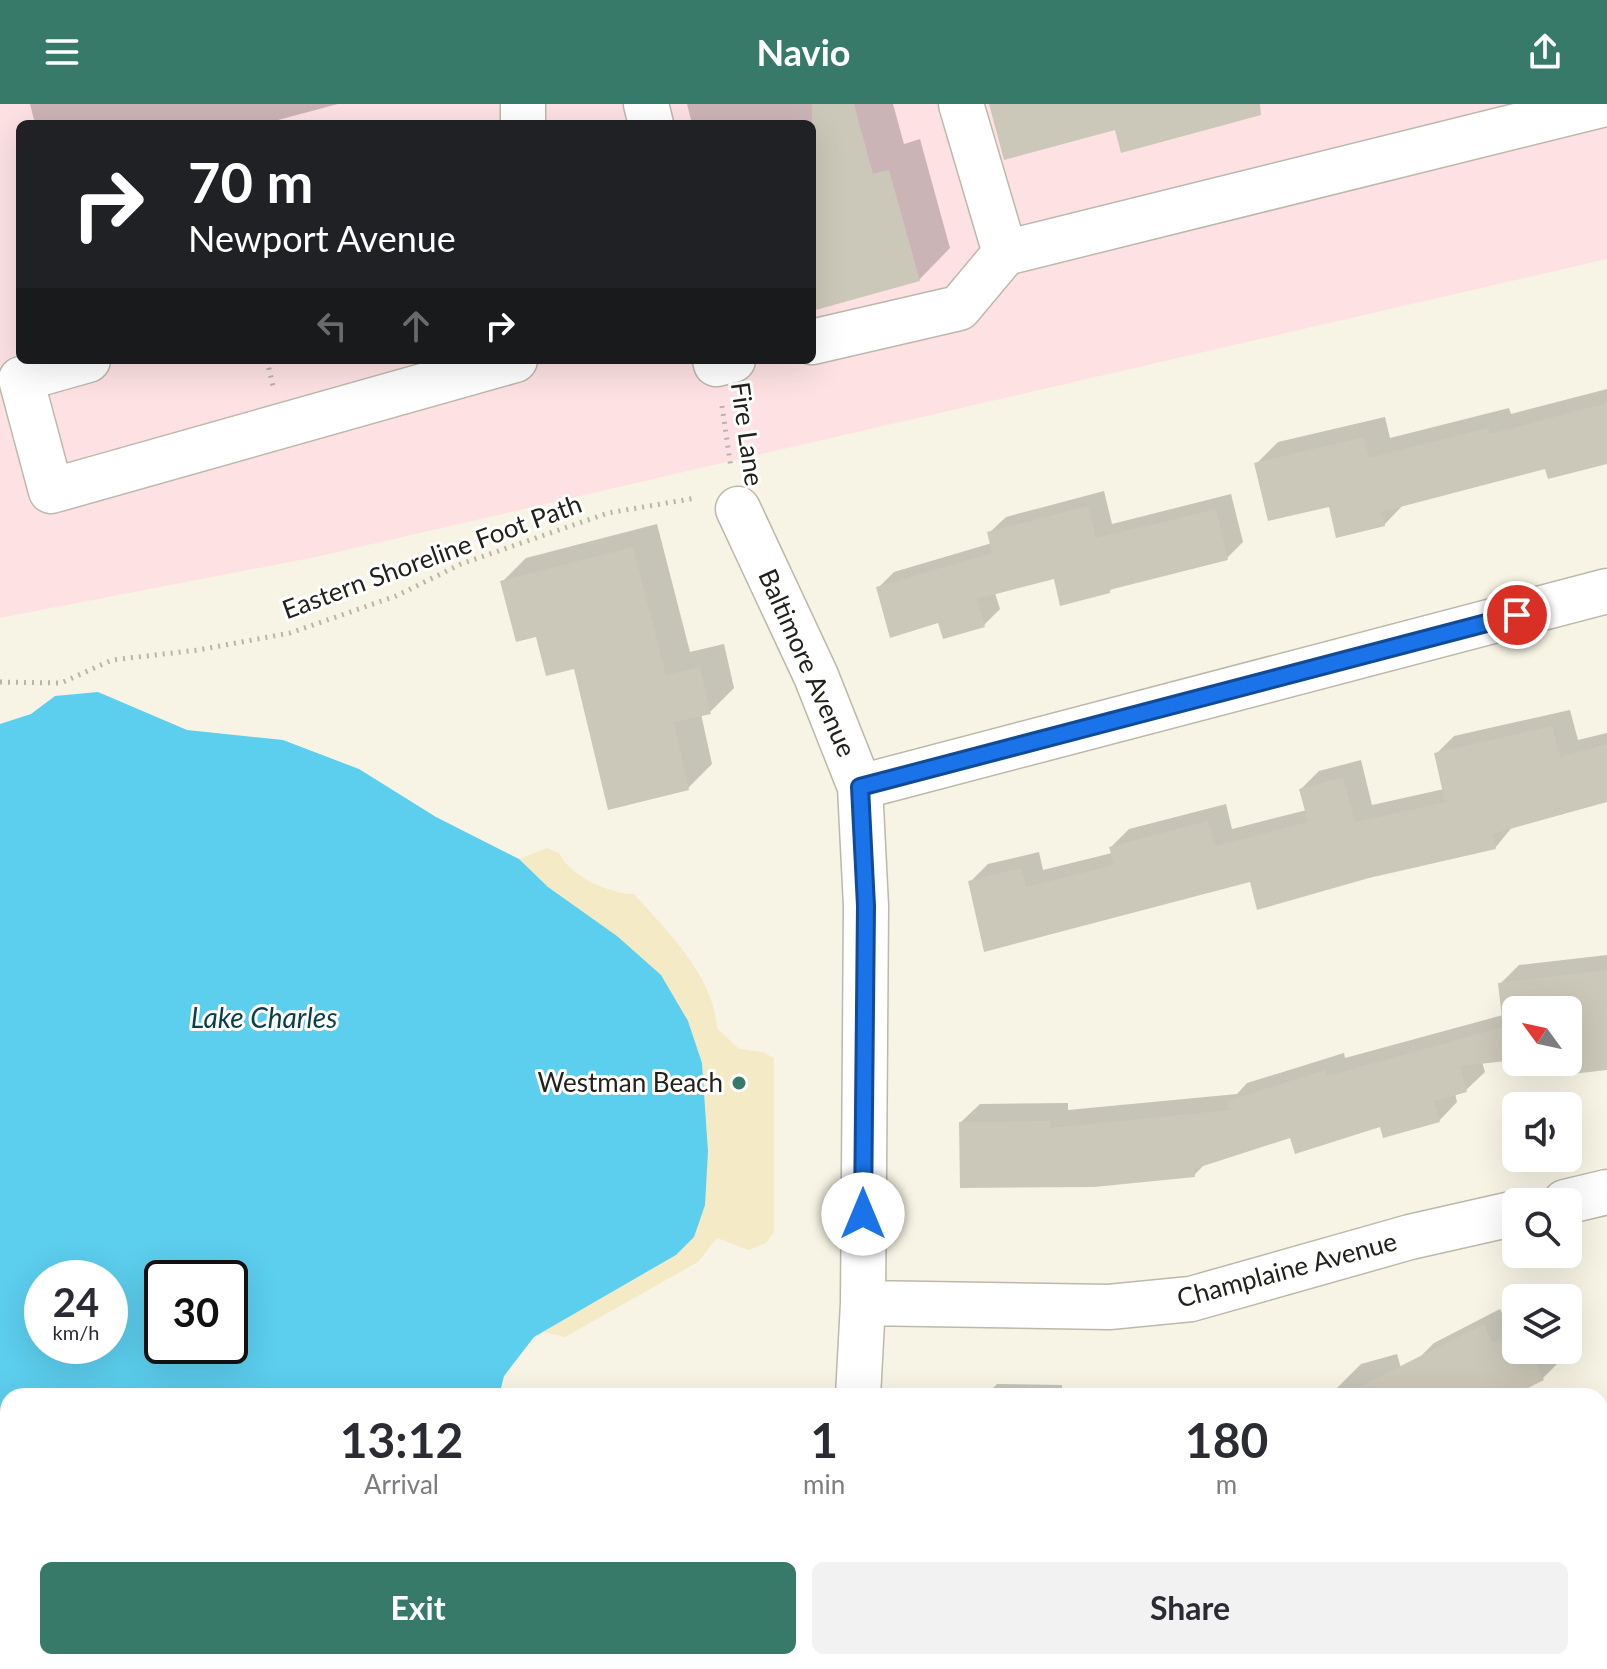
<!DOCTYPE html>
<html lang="en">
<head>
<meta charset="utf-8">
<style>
  :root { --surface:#fff; --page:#f2f2f3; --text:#2b2b33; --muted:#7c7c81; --accent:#387a6a }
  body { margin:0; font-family:Lato,sans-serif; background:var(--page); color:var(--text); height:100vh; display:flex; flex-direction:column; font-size:30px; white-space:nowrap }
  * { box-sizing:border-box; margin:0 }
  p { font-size:26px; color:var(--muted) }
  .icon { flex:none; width:44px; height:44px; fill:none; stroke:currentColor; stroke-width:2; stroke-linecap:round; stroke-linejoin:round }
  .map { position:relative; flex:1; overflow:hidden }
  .details { position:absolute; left:0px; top:1284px; width:1608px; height:282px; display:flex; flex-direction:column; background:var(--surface); border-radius:24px 24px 0 0; box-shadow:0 8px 32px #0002 }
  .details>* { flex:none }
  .top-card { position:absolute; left:16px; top:16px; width:800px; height:244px; border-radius:12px; box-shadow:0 8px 32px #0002; background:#202124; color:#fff; overflow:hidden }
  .needle { width:52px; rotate:303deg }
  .controls { position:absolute; left:1502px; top:892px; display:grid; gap:16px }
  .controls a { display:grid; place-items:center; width:80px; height:80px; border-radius:12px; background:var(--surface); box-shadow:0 8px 32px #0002; font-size:40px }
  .speed { position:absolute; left:24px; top:1156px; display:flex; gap:16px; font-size:40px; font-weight:700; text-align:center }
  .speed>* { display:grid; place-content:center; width:104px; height:104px; border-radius:50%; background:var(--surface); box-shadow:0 8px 32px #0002; line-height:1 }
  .speed small { font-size:20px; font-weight:400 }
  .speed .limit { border:4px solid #111; border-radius:12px; background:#fff; color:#111 }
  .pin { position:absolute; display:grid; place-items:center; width:68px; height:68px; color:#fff; margin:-34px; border:4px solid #fff; border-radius:50%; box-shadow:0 2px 8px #0007 }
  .me { position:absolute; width:88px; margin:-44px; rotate:0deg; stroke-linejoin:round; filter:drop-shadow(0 0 6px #0008) }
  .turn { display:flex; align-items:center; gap:28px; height:168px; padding:0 40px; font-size:36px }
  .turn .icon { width:104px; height:104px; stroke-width:2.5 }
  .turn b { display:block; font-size:56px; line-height:68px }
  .lanes { display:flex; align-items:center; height:76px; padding:0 40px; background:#0003; justify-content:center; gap:40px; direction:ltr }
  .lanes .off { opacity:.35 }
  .eta { display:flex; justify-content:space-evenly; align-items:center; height:136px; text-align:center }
  .eta b { font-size:48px; font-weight:700; line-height:56px }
  .primary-button { display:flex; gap:16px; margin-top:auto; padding:16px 40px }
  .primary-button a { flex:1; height:92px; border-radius:12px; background:var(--accent); color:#fff; font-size:32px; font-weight:700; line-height:92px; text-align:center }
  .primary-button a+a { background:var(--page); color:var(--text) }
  header { display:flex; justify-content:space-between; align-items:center; height:104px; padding:0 40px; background:var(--accent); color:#fff; font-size:36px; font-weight:700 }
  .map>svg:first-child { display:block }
  .commercial { fill:#fee2e3; fill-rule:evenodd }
  .sand { fill:#f4eac5 }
  .water { fill:#5cceee; fill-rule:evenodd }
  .shadow { fill:#0003 }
  .building { fill:#ccc8b9 }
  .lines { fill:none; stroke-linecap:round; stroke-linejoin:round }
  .minor-casing { stroke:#bcb8aa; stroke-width:47 }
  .path { stroke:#b7b4a8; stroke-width:5; stroke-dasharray:2 6; stroke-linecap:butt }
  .minor { stroke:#fff; stroke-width:44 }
  .route-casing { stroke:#114b97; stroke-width:20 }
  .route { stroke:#1a73e8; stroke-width:14 }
  .poi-dot { fill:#387a6a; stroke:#fff; stroke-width:3 }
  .labels { text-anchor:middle; stroke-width:6; stroke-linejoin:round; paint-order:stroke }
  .street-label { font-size:26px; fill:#22211b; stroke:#fff }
  .poi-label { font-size:26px; fill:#22211b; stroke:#fff; text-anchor:end }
  .water-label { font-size:28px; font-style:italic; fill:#093e4b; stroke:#fff }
</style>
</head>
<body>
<header><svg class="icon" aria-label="menu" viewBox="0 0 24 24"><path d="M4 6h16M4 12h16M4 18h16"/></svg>Navio<svg class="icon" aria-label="share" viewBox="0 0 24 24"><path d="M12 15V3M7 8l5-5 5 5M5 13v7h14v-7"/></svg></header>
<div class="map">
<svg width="1607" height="1565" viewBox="0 0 1607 1565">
  <rect width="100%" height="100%" fill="#f8f4e5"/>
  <!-- commercial -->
  <path class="commercial" d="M 0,0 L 1607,0 L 1607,155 L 316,453 L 0,514 ZM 20,20 L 812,20 L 812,256 L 20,256 Z"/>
  <!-- sand -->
  <path class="sand" d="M 547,744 L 559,749 C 570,772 609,790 634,790 C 667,827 714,872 717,924 L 739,945 L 763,948 L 774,954 L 774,1128 L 766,1139 L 749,1146 L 717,1134 L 698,1158 L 565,1233 L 543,1228 L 676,1151 L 708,1047 L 702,959 L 688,917 L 617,832 L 548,783 L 519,755 Z"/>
  <!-- water -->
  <path class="water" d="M 98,588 L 187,626 L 283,636 L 359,665 L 436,713 L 519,755 L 548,783 L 617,832 L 661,871 L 688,917 L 702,959 L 708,1047 L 705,1101 L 694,1133 L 676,1151 L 534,1233 L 504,1272 L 499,1292 L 8,1292 L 8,1558 L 236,1558 L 219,1565 L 0,1565 L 0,620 L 31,610 L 55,592 ZM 42,1174 L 110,1174 L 110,1242 L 42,1242 ZM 162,1174 L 230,1174 L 230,1242 L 162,1242 Z"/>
  <!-- shadow -->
  <path class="shadow" d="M 30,0 L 338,0 L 263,20 L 35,20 Z
    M 687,0 L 893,0 L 904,40 L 920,35 L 950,144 L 919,176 L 812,205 L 812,20 L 692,20 Z
    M 1607,285 L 1607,358 L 1547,363 L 1405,399 L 1384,421 L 1330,400 L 1256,360 L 1278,338 L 1385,313 L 1390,334 L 1509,304 L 1511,310 Z
    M 1104,387 L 1112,420 L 1231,390 L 1243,438 L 1227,454 L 1114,482 L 1109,488 L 1055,473 L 995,489 L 1000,505 L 984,521 L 939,517 L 878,484 L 894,468 L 992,439 L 989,429 L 1006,413 Z
    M 657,420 L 690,548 L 724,540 L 734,584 L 710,608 L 701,610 L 712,660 L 688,684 L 576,562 L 537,530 L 502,478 L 526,454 Z
    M 1570,606 L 1578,636 L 1607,629 L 1607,696 L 1513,722 L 1495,744 L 1252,776 L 986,845 L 970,778 L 988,760 L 1039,748 L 1043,766 L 1112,749 L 1111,743 L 1129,725 L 1226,700 L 1232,725 L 1307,706 L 1301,685 L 1319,667 L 1361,656 L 1372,701 L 1444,685 L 1436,650 L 1454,632 Z
    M 1607,851 L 1607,964 L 1568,948 L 1568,906 L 1516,906 L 1516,954 L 1482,958 L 1485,968 L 1466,986 L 1455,989 L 1457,998 L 1439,1017 L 1292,1032 L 1205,1060 L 1194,1071 L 961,1018 L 980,1000 L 1068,999 L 1068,1006 L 1237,990 L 1247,979 L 1344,949 L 1345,954 L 1503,911 L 1500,880 L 1519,861 Z
    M 1500,1205 L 1509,1224 L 1516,1221 L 1516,1246 L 1553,1246 L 1559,1258 L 1543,1274 L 1507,1292 L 1436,1292 L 1418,1255 L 1434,1239 Z
    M 1397,1250 L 1409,1292 L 1340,1292 L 1337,1284 L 1361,1260 Z
    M 997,1280 L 1062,1281 L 1062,1292 L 985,1292 Z
    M 1607,1400 L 1607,1418 L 1600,1414 Z
    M 620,1558 L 646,1558 L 648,1565 L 598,1565 Z
    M 948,1558 L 1012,1558 L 1010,1565 L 946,1565 Z
    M 1373,1558 L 1464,1558 L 1458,1565 L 1367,1565 Z"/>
  <!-- building -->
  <path class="building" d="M 812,0 L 854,0 L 873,70 L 889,66 L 920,177 L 812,207 Z
    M 989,0 L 1260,0 L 1261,11 L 1121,49 L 1115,26 L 1004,56 Z
    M 1607,299 L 1607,360 L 1548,375 L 1545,365 L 1381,408 L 1385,422 L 1336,434 L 1329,403 L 1268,417 L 1254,359 L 1364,333 L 1369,354 L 1488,324 L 1490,330 Z
    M 1088,402 L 1096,434 L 1216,405 L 1228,456 L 1109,486 L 1110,489 L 1060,502 L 1054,475 L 977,495 L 985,523 L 943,535 L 938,519 L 890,534 L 876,483 L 992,449 L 987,428 Z
    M 633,443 L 666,571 L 700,563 L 711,610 L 674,618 L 689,686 L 608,706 L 574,565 L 546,572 L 536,533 L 516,538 L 500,477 Z
    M 1552,622 L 1560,653 L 1607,640 L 1607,698 L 1492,730 L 1496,745 L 1369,774 L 1257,806 L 1250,778 L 984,848 L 968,777 L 1021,764 L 1026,783 L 1114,761 L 1109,743 L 1208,717 L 1215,742 L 1308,718 L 1299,685 L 1343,673 L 1355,718 L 1445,698 L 1434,649 Z
    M 1607,866 L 1607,966 L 1572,970 L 1568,950 L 1568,906 L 1516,906 L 1516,956 L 1460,962 L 1467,988 L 1434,997 L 1440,1018 L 1383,1034 L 1380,1023 L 1295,1050 L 1290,1034 L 1194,1065 L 1195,1073 L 1094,1083 L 960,1084 L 959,1018 L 1050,1017 L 1050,1024 L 1229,1006 L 1227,997 L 1325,966 L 1327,972 L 1503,923 L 1498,879 Z
    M 1484,1220 L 1493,1239 L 1516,1227 L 1516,1246 L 1529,1246 L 1544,1276 L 1512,1292 L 1341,1292 Z"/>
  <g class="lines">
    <!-- minor casing -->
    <g class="minor-casing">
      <path id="minor" d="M 646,0 L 651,20
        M 961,0 L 1005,149
        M 523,20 L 523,0
        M 812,238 L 959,204 L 1005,149 L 1605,0
        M 88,256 L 21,275 L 51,387 L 515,256
        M 715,256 L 716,260 L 733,256
        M 738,405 L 816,572 L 860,683 L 866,802 L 863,1199 L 858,1292
        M 860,683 L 1607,487
        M 1565,1098 L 1607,1088
        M 863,1199 L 1109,1203 L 1191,1195 L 1410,1133 L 1516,1109
        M 822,1565 L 823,1558"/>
    </g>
    <!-- path -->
    <path class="path" d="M 267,256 L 273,282
      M 722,302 L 731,364
      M 0,578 L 61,579 L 112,556 L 198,546 L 290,529 L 396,492 L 461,460 L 608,409 L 696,394"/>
    <!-- minor -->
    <use href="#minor" class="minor"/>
  </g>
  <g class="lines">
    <!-- route casing -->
    <g class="route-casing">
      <path id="route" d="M 863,1110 L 866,802 L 860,683 L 1517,511"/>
    </g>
    <!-- route -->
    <use href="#route" class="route"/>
  </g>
  <!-- markers -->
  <circle class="poi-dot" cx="739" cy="979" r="8"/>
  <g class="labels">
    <!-- street labels -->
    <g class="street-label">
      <text transform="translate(747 330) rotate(82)" y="9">Fire Lane</text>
      <text transform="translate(432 453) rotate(-20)" y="9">Eastern Shoreline Foot Path</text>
      <text transform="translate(807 559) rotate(66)" y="9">Baltimore Avenue</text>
      <text transform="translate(1287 1166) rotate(-15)" y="9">Champlaine Avenue</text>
    </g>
    <!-- poi labels -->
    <g class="poi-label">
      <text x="723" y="988">Westman Beach</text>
    </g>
    <!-- water labels -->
    <g class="water-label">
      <text x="264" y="924">Lake Charles</text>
    </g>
  </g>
</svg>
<div class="controls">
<a><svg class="needle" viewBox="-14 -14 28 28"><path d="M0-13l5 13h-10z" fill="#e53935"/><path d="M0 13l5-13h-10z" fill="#7c7c81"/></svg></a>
<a><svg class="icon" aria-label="sound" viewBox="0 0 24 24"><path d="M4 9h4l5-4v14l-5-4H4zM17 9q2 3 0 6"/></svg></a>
<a><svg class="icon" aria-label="search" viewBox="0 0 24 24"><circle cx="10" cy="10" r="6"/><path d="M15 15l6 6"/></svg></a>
<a><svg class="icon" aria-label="layers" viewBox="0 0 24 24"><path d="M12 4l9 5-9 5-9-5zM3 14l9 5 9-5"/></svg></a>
</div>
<div class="speed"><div>24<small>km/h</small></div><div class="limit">30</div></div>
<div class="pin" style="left:1517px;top:511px;background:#d93025"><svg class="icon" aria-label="arrive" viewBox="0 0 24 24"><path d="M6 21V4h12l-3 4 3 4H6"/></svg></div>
<svg class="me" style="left:863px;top:1110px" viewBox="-20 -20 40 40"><circle r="19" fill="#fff"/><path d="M0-13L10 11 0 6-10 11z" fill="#1a73e8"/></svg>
<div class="top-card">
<div class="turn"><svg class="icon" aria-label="right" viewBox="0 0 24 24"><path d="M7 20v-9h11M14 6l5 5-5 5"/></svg><div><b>70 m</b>Newport Avenue</div></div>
<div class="lanes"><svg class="icon off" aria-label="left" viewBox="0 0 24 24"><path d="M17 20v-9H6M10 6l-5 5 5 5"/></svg><svg class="icon off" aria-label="ahead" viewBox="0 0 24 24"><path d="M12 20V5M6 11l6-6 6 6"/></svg><svg class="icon" aria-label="right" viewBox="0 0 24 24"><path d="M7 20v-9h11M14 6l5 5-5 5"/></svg></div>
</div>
<section class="details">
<div class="eta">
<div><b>13:12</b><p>Arrival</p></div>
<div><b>1</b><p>min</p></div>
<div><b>180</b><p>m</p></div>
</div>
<div class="primary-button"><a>Exit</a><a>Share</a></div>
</section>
</div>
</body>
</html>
